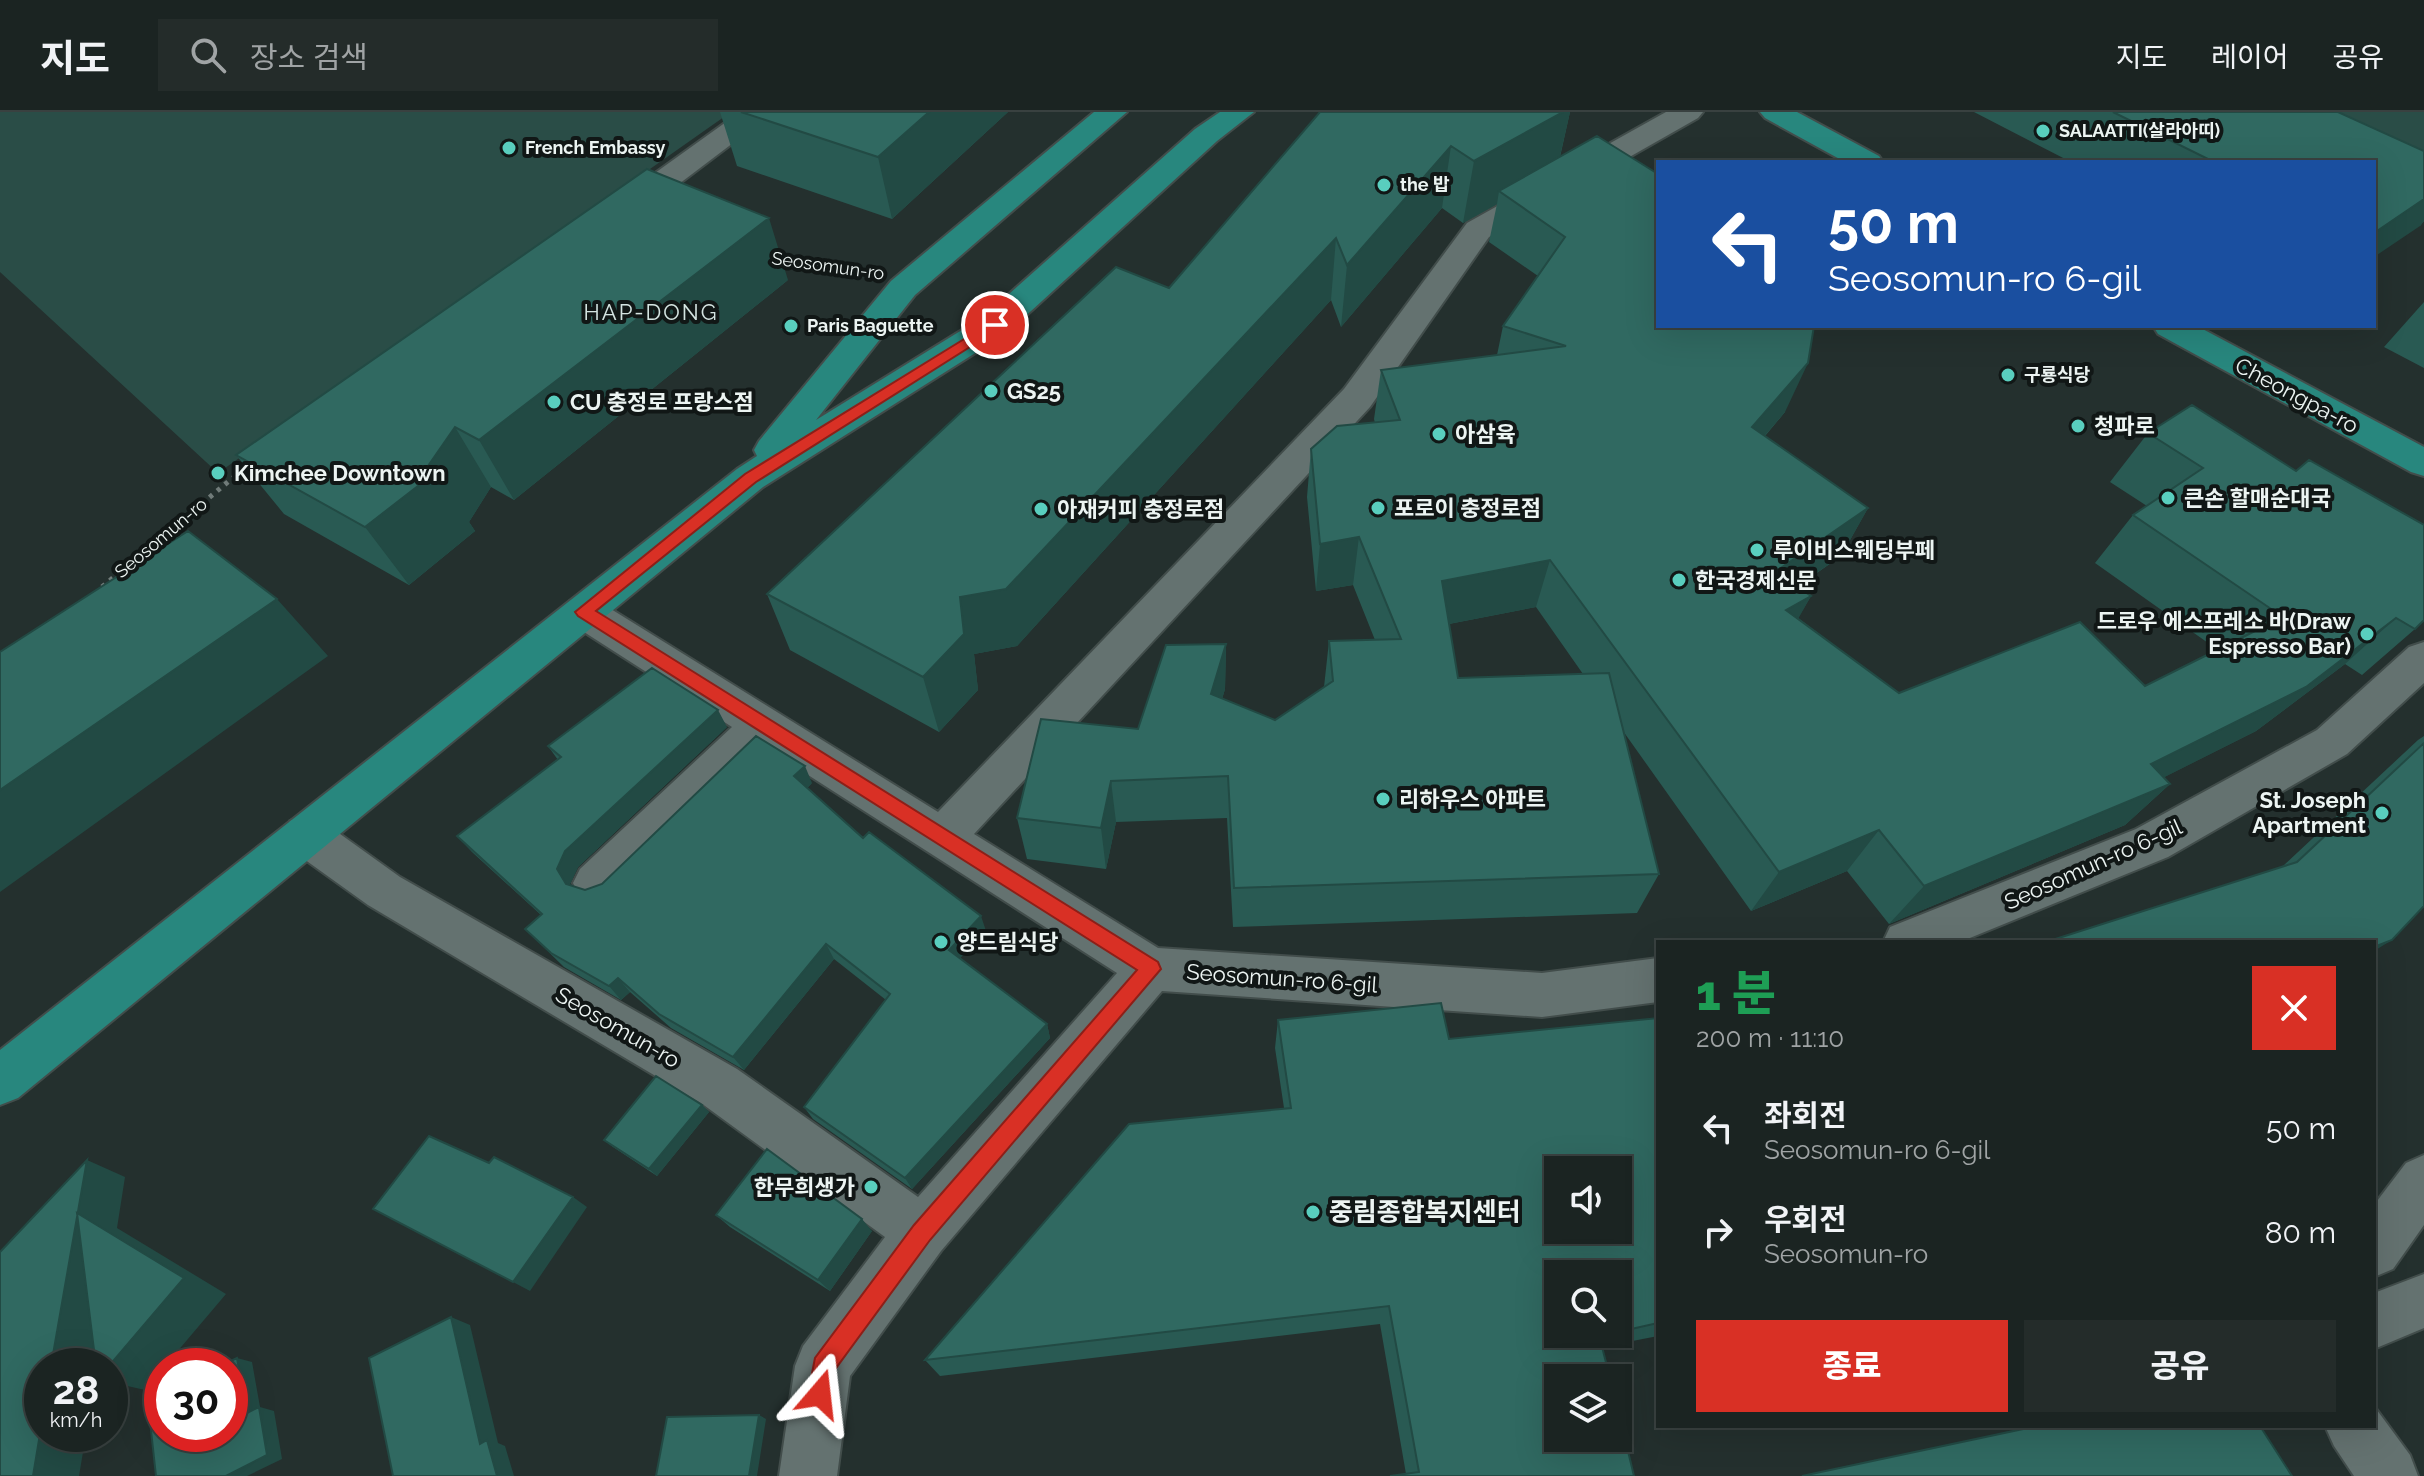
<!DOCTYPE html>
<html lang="ko">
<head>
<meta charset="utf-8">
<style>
  :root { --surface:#1b2422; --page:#242c2a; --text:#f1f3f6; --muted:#a0a4a5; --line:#394140; --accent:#d93025 }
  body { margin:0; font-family:Raleway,"Noto Sans KR",sans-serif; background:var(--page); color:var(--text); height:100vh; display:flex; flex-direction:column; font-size:30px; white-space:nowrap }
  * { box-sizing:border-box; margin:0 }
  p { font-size:26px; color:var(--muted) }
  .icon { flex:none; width:44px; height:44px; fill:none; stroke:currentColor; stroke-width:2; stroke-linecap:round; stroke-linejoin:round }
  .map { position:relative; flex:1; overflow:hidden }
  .side { position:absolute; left:1656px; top:828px; width:720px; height:488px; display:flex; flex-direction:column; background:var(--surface); border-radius:0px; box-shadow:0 8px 32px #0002,0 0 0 2px var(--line) }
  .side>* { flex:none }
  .top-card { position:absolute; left:1656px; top:48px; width:720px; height:168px; border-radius:0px; box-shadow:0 8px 32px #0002,0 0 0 2px var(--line); background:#1a4fa0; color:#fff; overflow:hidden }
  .tools { position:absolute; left:1544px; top:1044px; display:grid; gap:16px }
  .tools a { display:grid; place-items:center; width:88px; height:88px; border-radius:0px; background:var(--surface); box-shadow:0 8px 32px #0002,0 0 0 2px var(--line); font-size:40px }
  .speed { position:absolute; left:24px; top:1236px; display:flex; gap:16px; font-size:40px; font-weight:700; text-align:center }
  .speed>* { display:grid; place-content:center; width:104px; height:104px; border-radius:50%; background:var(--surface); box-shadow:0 8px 32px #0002,0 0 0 2px var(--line); line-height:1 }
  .speed small { font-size:20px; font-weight:400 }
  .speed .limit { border:12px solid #d22; background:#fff; color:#111 }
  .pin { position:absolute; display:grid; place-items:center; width:68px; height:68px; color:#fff; margin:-34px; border:4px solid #fff; border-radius:50%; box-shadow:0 2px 8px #0007 }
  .me { position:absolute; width:88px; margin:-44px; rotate:17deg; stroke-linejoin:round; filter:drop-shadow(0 0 6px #0008) }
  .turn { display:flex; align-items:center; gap:28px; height:168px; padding:0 40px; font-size:36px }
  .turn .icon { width:104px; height:104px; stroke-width:2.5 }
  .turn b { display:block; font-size:56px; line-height:68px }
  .round { display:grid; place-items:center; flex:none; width:84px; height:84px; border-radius:0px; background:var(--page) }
  .headline { display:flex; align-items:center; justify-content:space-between; height:136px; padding:0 40px }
  h1 { font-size:48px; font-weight:800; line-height:60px; color:#1e9e55 }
  .action { display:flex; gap:16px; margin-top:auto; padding:16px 40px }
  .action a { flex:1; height:92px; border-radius:0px; background:var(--accent); color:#fff; font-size:32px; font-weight:800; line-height:92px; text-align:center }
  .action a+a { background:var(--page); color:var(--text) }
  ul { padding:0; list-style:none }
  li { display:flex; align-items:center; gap:24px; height:104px; padding:0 40px }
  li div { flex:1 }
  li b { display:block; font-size:30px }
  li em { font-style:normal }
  header { display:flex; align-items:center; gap:48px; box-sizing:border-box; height:112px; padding:0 40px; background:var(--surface); border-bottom:2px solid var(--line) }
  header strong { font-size:38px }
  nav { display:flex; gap:44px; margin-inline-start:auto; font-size:28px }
  .search { width:560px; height:72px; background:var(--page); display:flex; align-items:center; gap:20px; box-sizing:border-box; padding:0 28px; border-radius:0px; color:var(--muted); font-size:30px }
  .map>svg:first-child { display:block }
  .green { fill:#2a4d47 }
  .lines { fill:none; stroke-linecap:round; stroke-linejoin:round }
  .minor-casing { stroke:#424d4b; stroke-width:4 }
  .major-casing { stroke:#424d4b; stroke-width:4 }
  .path-far1 { stroke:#707b79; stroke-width:4; stroke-dasharray:3 5; stroke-linecap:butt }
  .path { stroke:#707b79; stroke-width:5; stroke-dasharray:4 6; stroke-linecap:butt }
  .minor { fill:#647270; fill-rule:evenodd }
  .major { fill:#28877e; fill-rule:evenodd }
  .wall { fill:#295a53; fill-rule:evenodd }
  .shaded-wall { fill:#224a44 }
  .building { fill:#306961; stroke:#224a44; stroke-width:2; fill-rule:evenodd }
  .route { fill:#d93025; stroke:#8d1f18; stroke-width:2 }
  .poi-dot { fill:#59cebe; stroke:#111716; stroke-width:3 }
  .labels { text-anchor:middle; stroke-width:8; stroke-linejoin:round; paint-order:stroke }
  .far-poi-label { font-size:18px; font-weight:bold; fill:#ecf4f2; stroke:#111716; text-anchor:start }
  .far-street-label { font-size:18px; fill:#ecf4f2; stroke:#111716 }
  .far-quarter-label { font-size:22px; letter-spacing:2px; fill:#d4e4e1; stroke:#111716 }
  .poi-label { font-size:22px; font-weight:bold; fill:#ecf4f2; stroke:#111716; text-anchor:start }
  .street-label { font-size:22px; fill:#ecf4f2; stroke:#111716 }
  .near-poi-label { font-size:26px; font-weight:bold; fill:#ecf4f2; stroke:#111716; text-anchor:start }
</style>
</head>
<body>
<header>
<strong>지도</strong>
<div class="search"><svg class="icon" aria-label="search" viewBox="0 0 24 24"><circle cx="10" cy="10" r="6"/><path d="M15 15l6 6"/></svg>장소 검색</div>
<nav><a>지도</a><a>레이어</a><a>공유</a></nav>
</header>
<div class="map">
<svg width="2424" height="1364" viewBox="0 0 2424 1364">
  <rect width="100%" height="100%" fill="#24302e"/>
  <!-- green -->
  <path class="green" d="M 0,0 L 731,0 L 218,361 L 0,160 Z
    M 2282,0 L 2424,0 L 2424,57 Z"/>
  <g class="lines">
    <!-- minor casing -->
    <g class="minor-casing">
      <path id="minor" d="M 740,0 L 774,0 L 638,103 L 627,105 L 616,103 L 611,96 L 616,89 Z
        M 1666,0 L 1703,0 L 1698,6 L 1489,125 L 1370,295 L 974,722 L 1158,836 L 1542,861 L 1658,846 L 1658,890 L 1542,905 L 1162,879 L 941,1139 L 850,1264 L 837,1364 L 779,1364 L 795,1254 L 803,1234 L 885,1125 L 701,991 L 368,793 L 290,737 L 284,723 L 290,709 L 306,704 L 322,709 L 400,765 L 737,957 L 918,1085 L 1117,861 L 766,636 L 612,785 L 596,791 L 580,785 L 573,771 L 580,757 L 732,615 L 570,511 L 564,500 L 570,489 L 584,485 L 598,489 L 938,700 L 1344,277 L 1467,111 Z
        M 2424,530 L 2424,571 L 2347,642 L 2168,745 L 1960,830 L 1883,830 L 1890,815 L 2136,717 L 2317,618 L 2409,535 Z
        M 2424,1043 L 2424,1113 L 2393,1157 L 2374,1165 L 2374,1093 L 2406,1051 Z
        M 2424,1162 L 2424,1216 L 2374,1237 L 2374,1181 Z
        M 2374,1294 L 2410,1343 L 2418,1364 L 2354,1364 L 2334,1334 L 2325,1314 L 2374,1314 Z"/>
    </g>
    <!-- major casing -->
    <g class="major-casing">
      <path id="major" d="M 1094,0 L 1127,0 L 915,183 L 816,308 L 983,205 L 1195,17 L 1220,0 L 1254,0 L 1217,29 L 1007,221 L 763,375 L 18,986 L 0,993 L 0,938 L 737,357 L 757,344 L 754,338 L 759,329 L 891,169 Z
        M 1760,0 L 1797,0 L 1879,44 L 1883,50 L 1845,50 L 1765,6 Z
        M 2153,214 L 2197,214 L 2424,335 L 2424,364 L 2411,360 L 2158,222 Z"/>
    </g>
    <!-- path-far1 -->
    <path class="path-far1" d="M 776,147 L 857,158
      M 245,356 L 251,351"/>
    <!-- path -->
    <path class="path" d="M 102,475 L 247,354"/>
    <!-- minor -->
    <use href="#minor" class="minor"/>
    <!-- major -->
    <use href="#major" class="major"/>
  </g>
  <!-- wall -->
  <path class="wall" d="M 720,0 L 1008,0 L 892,107 L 737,54 Z
    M 1320,0 L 1570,0 L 1560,45 L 1785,300 L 1765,324 L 1868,396 L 1841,444 L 1797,475 L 1811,484 L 1798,506 L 1899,581 L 2145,574 L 2218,538 L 2095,451 L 2133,403 L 2147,394 L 2110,370 L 2148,321 L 2192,293 L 2415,517 L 2362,563 L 2345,552 L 2256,619 L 2164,665 L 2170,672 L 2125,713 L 1889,812 L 1847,759 L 1751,799 L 1623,619 L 1659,762 L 1637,801 L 1233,815 L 1227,706 L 1116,710 L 1106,757 L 1027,747 L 1017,706 L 1138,617 L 1226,532 L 1225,577 L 1222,587 L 1275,608 L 1324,575 L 1329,529 L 1375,528 L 1353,473 L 1316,479 L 1307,385 L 1311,337 L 1375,311 L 1374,307 L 1381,258 L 1497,243 L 1503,214 L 1538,164 L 1489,130 L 1497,92 L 1463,111 L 1442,96 L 1341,215 L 1331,188 L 1017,534 L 974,542 L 978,578 L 939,620 L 790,538 L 767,482 L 1169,176 ZM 1536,495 L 1583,562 L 1458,566 L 1449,512 Z
    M 1974,0 L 2338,0 L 2424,39 L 2424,109 L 2420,114 L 2374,50 L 2071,50 Z
    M 788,168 L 514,388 L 491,375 L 469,410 L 475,419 L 409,473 L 284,402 L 236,343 Z
    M 2424,190 L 2424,256 L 2384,235 Z
    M 727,615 L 578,755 L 570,772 L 571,774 L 585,778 L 602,772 L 812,671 L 807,676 L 863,726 L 986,819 L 960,846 L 1047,912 L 1050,926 L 912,1077 L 813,1007 L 804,995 L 886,888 L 834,847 L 744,958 L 671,916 L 630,880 L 621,888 L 564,855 L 525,817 L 541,803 L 472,740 L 457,724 L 558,648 L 548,634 Z
    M 2424,624 L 2424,794 L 2283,754 L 2418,628 Z
    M 1658,906 L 1658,1224 L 1602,1235 L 1634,1364 L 1406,1362 L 1380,1212 L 940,1264 L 925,1248 L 1284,996 L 1275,936 L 1278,908 L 1449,927 ZM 1618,1162 L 1618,1222 L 1558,1222 Z
    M 702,993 L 709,1000 L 657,1064 L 613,1035 L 604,1028 Z
    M 716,1103 L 872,1119 L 830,1179 L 730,1115 Z"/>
  <!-- shaded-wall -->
  <path class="shaded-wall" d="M 929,0 L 1008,0 L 892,107 L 878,45 Z
    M 1537,0 L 1570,0 L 1557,57 L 1499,79 L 1497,92 L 1463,111 L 1474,49 Z
    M 1451,34 L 1442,96 L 1341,215 L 1347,153 Z
    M 2424,87 L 2424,109 L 2420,114 L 2374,145 L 2374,121 Z
    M 769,106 L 788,168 L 514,388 L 479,328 Z
    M 1336,126 L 1331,188 L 1017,534 L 974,542 L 978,578 L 939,620 L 923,565 L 960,485 Z
    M 1808,251 L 1785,300 L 1731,363 L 1752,315 Z
    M 455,315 L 491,375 L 469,410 L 475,419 L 409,473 L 365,415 L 428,354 Z
    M 1868,396 L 1841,444 L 1751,506 L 1775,460 Z
    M 1359,425 L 1353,473 L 1316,479 L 1320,432 Z
    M 1550,448 L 1536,495 L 1433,515 L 1442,469 Z
    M 1811,484 L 1785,530 L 1786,498 Z
    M 277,487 L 328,544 L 0,780 L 0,678 Z
    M 2396,506 L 2345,552 L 2256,619 L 2107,694 L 2151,652 Z
    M 1226,532 L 1225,577 L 1211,626 L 1211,582 Z
    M 718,598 L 727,615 L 578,755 L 570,772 L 579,788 L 566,772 L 557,757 L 565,739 Z
    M 805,654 L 812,671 L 802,681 L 794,664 Z
    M 1111,669 L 1116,710 L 1106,757 L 1101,716 Z
    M 2170,672 L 2125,713 L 1889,812 L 1924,774 Z
    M 1879,718 L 1847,759 L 1751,799 L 1779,760 Z
    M 981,804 L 986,819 L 954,852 L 949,838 Z
    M 2392,828 L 2374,839 L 2374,835 Z
    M 826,832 L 834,847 L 744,958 L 733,945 Z
    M 618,866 L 630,880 L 621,888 L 609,874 Z
    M 1047,912 L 1050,926 L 912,1077 L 905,1066 Z
    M 702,993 L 709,1000 L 657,1064 L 649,1057 Z
    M 87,1048 L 125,1065 L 117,1116 L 226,1182 L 165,1254 L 162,1254 L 162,1258 L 145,1278 L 110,1270 L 110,1254 L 51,1254 Z
    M 573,1085 L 587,1095 L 530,1179 L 513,1170 Z
    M 862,1107 L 872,1119 L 830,1179 L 818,1168 Z
    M 451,1205 L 470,1213 L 498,1331 L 505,1334 L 514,1364 L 497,1364 L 480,1332 Z
    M 237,1246 L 252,1250 L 260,1295 L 274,1299 L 282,1347 L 247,1364 L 226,1364 L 247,1301 Z
    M 759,1303 L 766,1307 L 757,1364 L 749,1364 Z
    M 42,1310 L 42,1322 L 86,1322 L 79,1364 L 33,1364 Z"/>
  <!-- building -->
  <path class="building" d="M 741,0 L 929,0 L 878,45 Z
    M 1320,0 L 1563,0 L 1474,49 L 1451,34 L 1347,153 L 1336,126 L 1006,477 L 960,485 L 964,522 L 923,565 L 767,482 L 1116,155 L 1169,176 Z
    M 2113,0 L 2338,0 L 2424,39 L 2424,87 L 2374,121 L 2374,50 L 2214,50 Z
    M 1597,24 L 1658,62 L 1658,214 L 1814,214 L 1808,251 L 1752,315 L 1868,396 L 1775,460 L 1811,484 L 1786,498 L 1899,581 L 2080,510 L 2145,574 L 2283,505 L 2133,403 L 2203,356 L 2148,321 L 2192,293 L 2296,359 L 2309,348 L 2424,413 L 2424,508 L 2415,517 L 2396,506 L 2306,575 L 2151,652 L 2170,672 L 1924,774 L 1879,718 L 1779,760 L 1550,448 L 1442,469 L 1458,566 L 1609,561 L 1659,762 L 1234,776 L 1228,664 L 1111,669 L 1101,716 L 1017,706 L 1041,607 L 1138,617 L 1166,533 L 1226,532 L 1211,582 L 1275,608 L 1333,569 L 1329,529 L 1401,527 L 1359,425 L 1320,432 L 1311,337 L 1337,314 L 1400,308 L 1381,258 L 1566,234 L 1503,214 L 1565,125 L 1499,79 Z
    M 647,57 L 769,106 L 479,328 L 455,315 L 428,354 L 436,360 L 365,415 L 236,343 Z
    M 188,419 L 277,487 L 0,678 L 0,540 Z
    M 652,556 L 718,598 L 565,739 L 557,757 L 566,772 L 585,778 L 602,772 L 756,624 L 805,654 L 794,664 L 863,726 L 869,720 L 981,804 L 949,838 L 1047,912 L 905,1066 L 804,995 L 890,882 L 826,832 L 733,945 L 659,902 L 618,866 L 609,874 L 551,841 L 525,817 L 542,802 L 457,724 L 561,645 L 548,634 Z
    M 2424,631 L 2424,794 L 2392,828 L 2374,835 L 2374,830 L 2046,830 L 2297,750 Z
    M 1441,891 L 1449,927 L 1658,906 L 1658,1211 L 1618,1220 L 1618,1162 L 1558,1162 L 1558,1222 L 1606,1222 L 1599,1223 L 1610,1266 L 1558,1266 L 1558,1326 L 1618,1326 L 1618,1298 L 1634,1364 L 1390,1364 L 1419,1360 L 1389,1194 L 925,1248 L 1129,1012 L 1291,996 L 1278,908 ZM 1558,1058 L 1618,1058 L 1618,1118 L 1558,1118 Z
    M 656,964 L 702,993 L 649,1057 L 604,1028 Z
    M 429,1024 L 489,1051 L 494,1045 L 573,1085 L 513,1170 L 373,1097 Z
    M 767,1037 L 862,1107 L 818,1168 L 716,1103 Z
    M 87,1048 L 51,1254 L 42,1254 L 42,1310 L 33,1364 L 0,1364 L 0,1140 Z
    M 77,1101 L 184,1166 L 109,1254 L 96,1254 Z
    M 451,1205 L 480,1332 L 487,1328 L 497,1364 L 393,1364 L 369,1246 Z
    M 237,1246 L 247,1301 L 259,1295 L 267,1343 L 226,1364 L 156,1364 L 148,1291 L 162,1283 L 162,1322 L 230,1322 L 230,1254 L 220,1254 Z
    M 759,1303 L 749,1364 L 656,1364 L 667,1305 Z
    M 2037,1314 L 2260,1314 L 2292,1364 L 1802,1364 Z"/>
  <!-- route -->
  <path class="route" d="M 995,208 L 1000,210 L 1000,216 L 756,370 L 596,499 L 1158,850 L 1161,857 L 930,1128 L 834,1259 L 828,1290 L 820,1294 L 811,1290 L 808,1282 L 815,1246 L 914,1113 L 1137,858 L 578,504 L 575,500 L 745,362 Z"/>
  <!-- markers -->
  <g class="poi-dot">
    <circle cx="2043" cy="19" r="8"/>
    <circle cx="509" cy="36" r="8"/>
    <circle cx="1384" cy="73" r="8"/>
    <circle cx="791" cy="214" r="8"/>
    <circle cx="2008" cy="263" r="8"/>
    <circle cx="991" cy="279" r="8"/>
    <circle cx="554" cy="290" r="8"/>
    <circle cx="2078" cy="314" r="8"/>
    <circle cx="1439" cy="322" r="8"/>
    <circle cx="218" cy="361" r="8"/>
    <circle cx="2168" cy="386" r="8"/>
    <circle cx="1378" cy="396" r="8"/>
    <circle cx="1041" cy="397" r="8"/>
    <circle cx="1757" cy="438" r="8"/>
    <circle cx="1679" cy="468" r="8"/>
    <circle cx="2367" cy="522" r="8"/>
    <circle cx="1383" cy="687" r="8"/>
    <circle cx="2382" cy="701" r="8"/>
    <circle cx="941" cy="830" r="8"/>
    <circle cx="871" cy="1075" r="8"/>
    <circle cx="1313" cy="1100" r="8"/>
  </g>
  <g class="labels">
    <!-- far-poi labels -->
    <g class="far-poi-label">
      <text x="2059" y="25">SALAATTI(살라아띠)</text>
      <text x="525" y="42">French Embassy</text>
      <text x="1400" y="79">the 밥</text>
      <text x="807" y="220">Paris Baguette</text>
      <text x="2024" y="269">구룡식당</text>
    </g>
    <!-- far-street labels -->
    <g class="far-street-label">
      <text transform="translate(828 154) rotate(8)" y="6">Seosomun-ro</text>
      <text transform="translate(161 426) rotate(-40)" y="6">Seosomun-ro</text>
    </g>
    <!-- far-quarter labels -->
    <g class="far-quarter-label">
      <text x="651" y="208">HAP-DONG</text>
    </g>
    <!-- poi labels -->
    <g class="poi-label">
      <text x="1007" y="287">GS25</text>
      <text x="570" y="298">CU 충정로 프랑스점</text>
      <text x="2094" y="322">청파로</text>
      <text x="1455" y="330">아삼육</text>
      <text x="234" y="369">Kimchee Downtown</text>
      <text x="2184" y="394">큰손 할매순대국</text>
      <text x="1394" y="404">포로이 충정로점</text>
      <text x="1057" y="405">아재커피 충정로점</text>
      <text x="1773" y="446">루이비스웨딩부페</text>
      <text x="1695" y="476">한국경제신문</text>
      <text x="2351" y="517" text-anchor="end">드로우 에스프레소 바(Draw<tspan x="2351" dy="25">Espresso Bar)</tspan></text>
      <text x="1399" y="695">리하우스 아파트</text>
      <text x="2366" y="696" text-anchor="end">St. Joseph<tspan x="2366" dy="25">Apartment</tspan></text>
      <text x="957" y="838">양드림식당</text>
      <text x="855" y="1083" text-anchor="end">한무희생가</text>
    </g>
    <!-- street labels -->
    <g class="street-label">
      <text transform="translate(2297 283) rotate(28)" y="8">Cheongpa-ro</text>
      <text transform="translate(2093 752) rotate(-24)" y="8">Seosomun-ro 6-gil</text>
      <text transform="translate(1282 866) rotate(4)" y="8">Seosomun-ro 6-gil</text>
      <text transform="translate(618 915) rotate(30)" y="8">Seosomun-ro</text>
    </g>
    <!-- near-poi labels -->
    <g class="near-poi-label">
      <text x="1329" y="1109">중림종합복지센터</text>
    </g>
  </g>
</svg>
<div class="tools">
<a><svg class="icon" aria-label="sound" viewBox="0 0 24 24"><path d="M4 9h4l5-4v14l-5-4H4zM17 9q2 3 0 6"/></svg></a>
<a><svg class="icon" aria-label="search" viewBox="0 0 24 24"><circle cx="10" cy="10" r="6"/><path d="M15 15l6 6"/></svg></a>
<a><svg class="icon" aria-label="layers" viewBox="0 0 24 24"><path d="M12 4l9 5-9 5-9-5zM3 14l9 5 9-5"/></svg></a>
</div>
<div class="speed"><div>28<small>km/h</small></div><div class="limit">30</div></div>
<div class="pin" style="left:995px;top:213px;background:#d93025"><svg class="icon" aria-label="arrive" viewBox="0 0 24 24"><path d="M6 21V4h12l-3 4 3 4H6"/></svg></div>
<svg class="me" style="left:820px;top:1282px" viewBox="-20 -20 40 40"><path d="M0-17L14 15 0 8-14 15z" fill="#d93025" stroke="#fff" stroke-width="4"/></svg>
<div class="top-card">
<div class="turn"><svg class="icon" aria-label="left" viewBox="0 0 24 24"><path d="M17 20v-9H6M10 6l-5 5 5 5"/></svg><div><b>50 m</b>Seosomun-ro 6-gil</div></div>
</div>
<section class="side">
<div class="headline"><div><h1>1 분</h1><p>200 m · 11:10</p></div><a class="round" style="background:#d93025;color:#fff"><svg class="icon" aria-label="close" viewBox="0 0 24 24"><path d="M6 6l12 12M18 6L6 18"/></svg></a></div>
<ul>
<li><svg class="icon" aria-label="left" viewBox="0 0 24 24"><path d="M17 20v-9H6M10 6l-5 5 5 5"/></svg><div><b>좌회전</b><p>Seosomun-ro 6-gil</p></div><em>50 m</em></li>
<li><svg class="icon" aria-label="right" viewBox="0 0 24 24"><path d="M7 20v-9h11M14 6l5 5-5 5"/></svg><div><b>우회전</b><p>Seosomun-ro</p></div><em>80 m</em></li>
</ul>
<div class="action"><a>종료</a><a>공유</a></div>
</section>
</div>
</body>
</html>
